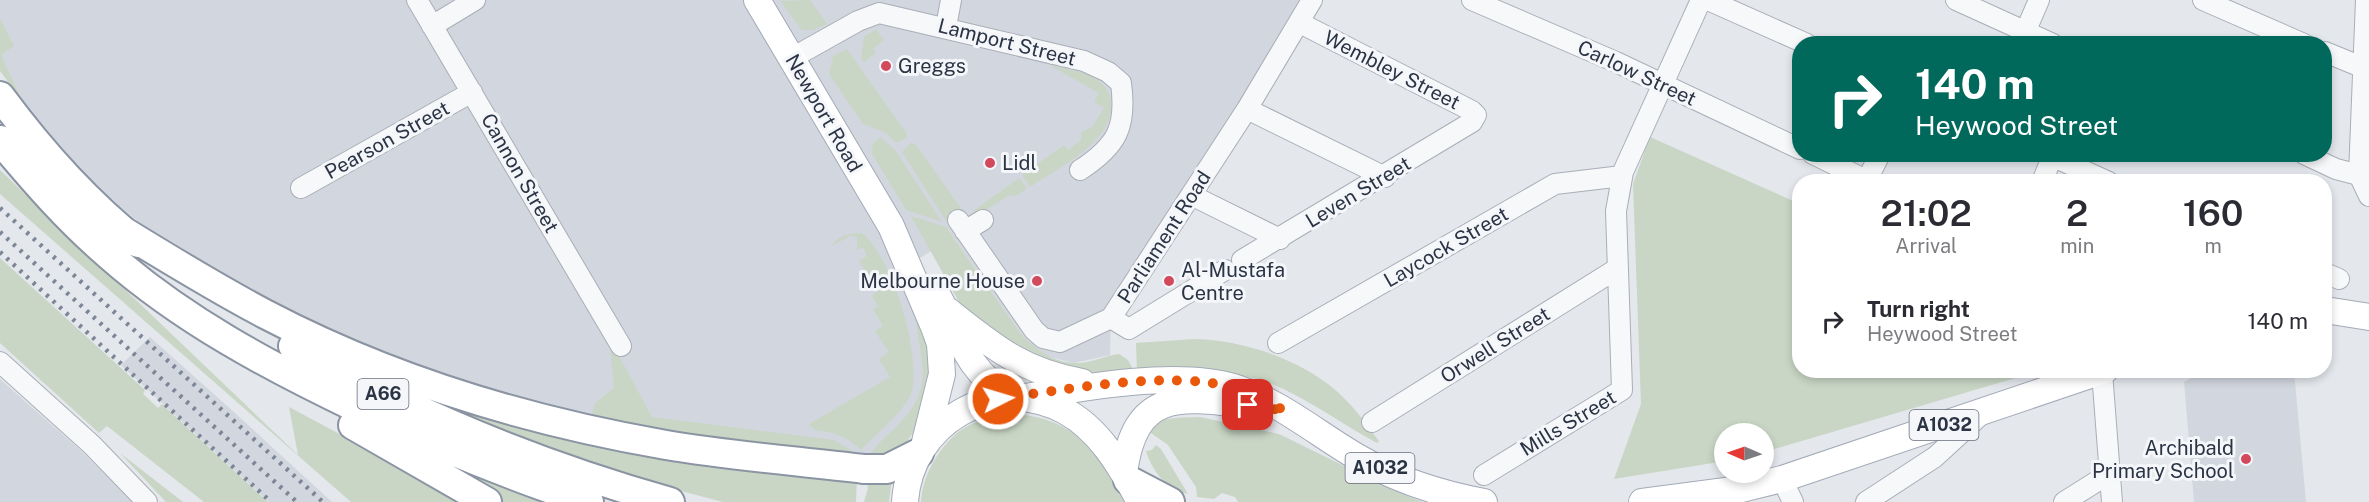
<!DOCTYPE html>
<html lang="en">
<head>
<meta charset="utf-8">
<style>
  :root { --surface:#fff; --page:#f2f2f3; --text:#2b2b33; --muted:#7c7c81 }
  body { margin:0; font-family:"Public Sans",sans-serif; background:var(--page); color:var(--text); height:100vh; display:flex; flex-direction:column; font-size:22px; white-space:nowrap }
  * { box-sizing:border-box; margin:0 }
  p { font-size:20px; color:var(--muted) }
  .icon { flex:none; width:33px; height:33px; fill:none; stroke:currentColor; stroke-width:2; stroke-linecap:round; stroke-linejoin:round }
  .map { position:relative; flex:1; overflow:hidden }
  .details { position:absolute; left:1792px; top:174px; width:540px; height:204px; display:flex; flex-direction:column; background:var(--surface); border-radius:24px; box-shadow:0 3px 9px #0003 }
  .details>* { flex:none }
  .hud { position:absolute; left:1792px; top:36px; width:540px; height:126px; border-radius:24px; box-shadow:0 3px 9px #0003; background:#00695c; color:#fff; overflow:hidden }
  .needle { width:39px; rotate:272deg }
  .controls { position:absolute; left:1714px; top:423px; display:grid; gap:12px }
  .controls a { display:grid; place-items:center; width:60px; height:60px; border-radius:50%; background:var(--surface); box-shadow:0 3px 9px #0003; font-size:30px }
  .pin { position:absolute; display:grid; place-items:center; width:51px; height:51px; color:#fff; margin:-26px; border-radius:12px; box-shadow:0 3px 9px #0006 }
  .me { position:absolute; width:66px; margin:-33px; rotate:85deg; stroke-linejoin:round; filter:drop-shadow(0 0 4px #0008) }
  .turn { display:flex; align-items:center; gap:21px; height:126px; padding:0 24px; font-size:27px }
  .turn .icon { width:78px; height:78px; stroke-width:2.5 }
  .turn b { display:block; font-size:42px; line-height:51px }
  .eta { display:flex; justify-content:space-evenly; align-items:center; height:102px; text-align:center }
  .eta b { font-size:36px; font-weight:600; line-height:42px }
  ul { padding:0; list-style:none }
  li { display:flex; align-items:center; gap:18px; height:90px; padding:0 24px }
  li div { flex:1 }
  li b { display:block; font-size:22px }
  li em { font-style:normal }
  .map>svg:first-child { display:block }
  .built { fill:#d2d6de }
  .green { fill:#c9d6c5 }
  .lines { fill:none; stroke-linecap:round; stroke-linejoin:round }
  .minor-casing { stroke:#a9aeb7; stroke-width:22 }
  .major-casing { stroke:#a3abb8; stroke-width:28 }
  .highway-casing { stroke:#8b94a3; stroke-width:32 }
  .minor { stroke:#f7f8fa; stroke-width:20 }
  .major { stroke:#fff; stroke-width:26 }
  .highway { stroke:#fff; stroke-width:28 }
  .rail { stroke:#7d8696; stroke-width:4.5; stroke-dasharray:3 6; stroke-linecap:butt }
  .route { stroke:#ea580c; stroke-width:10; stroke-dasharray:0 18 }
  .poi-dot { fill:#d1495b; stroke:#f4f6f9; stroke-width:2 }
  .labels { text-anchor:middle; stroke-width:6; stroke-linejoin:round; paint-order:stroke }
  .shield { fill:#f4f6f9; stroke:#676e7b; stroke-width:1.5 }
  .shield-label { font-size:18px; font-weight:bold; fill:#2b3445 }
  .street-label { font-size:20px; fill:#2b3445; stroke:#f4f6f9 }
  .poi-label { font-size:20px; fill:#2b3445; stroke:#f4f6f9; text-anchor:start }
</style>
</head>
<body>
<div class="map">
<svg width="2369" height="502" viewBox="0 0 2369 502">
  <rect width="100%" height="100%" fill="#e4e7ec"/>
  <!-- built -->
  <path class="built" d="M 0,0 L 1312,0 L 1111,318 L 1110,355 L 1074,363 L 1046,356 L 1033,347 L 1021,334 L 954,238 L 913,262 L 935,362 L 907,442 L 881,461 L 590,420 L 469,386 L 360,346 L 233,285 L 155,236 L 88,179 L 22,100 L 0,55 L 13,46 L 0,18 Z
    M 150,337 L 235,413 L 332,502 L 269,502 L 121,365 Z
    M 2202,371 L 2294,371 L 2306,502 L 2194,502 L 2184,382 Z
    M 0,379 L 79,449 L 133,502 L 0,502 Z"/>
  <!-- green -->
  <path class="green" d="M 810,0 L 827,24 L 813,30 L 802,30 L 780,1 Z
    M 0,18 L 14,46 L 1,55 L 22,100 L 0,71 Z
    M 876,29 L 884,40 L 873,49 L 876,53 L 864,62 L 861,58 L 864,37 Z
    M 847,49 L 907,134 L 906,138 L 896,143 L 886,133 L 863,124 L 829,74 L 833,56 Z
    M 1047,64 C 1060,68 1075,70 1087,74 C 1099,79 1109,88 1111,101 C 1116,141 1059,167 1030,187 L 1022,175 L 1064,145 L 1068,150 L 1081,140 L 1081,133 L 1092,127 L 1104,108 L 1094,102 L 1099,93 Z
    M 880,137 L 895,150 L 942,222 L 906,210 L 871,152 L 873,144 Z
    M 1650,137 L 1800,204 L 1800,370 L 2039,371 L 1764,452 L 1764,434 L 1725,434 L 1725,461 L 1614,479 L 1641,404 L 1633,184 Z
    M 911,143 L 916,145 L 962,210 L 946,221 L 902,152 Z
    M 0,170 L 298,455 L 289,407 L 467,502 L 351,502 L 0,194 Z
    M 1019,178 L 1027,188 L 1018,195 L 1008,196 L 976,216 L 973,211 Z
    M 911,216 L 946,227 L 1021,334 C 1037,352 1061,367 1087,362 C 1098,360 1108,355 1119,354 L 1128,360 L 1132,367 L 1129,373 L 1086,372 L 1042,363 L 964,311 Z
    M 862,233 C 892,257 921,353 912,391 C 907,409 875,435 861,450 C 846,436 834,432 814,430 L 809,424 L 890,377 L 879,359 L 889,352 L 875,331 L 883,326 L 873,309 L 878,306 L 872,296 L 878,291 L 859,261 L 867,256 L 863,247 L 857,250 L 857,237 L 850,236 L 832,246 C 839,234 850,234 862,233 Z
    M 0,258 L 145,390 L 143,394 L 158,408 L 162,404 L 268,502 L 204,502 L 107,426 L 99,433 L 0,343 Z
    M 915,315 L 932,349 L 927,410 L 907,442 L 895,454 L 869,460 C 871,448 883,440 892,431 C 936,389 922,370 915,315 Z
    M 1195,339 C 1241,340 1297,358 1333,388 C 1351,403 1365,422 1379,441 L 1377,443 C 1340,423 1306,397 1267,382 C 1227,368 1179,373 1137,371 L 1136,343 Z
    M 610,345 L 613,345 L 652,417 L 834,440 L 852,451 L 857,459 L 590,420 L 595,403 L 614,388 Z
    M 390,379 L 857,478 L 856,502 L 723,502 L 643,481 L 545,448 L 463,415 Z
    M 1005,414 C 1069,414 1097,447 1125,502 L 921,502 C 922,477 938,449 957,433 C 970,422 989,418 1005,414 Z
    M 1200,417 L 1279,434 L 1395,491 L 1423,502 L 1238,502 L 1235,497 L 1222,493 L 1214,499 L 1197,497 L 1196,487 L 1168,445 L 1148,431 C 1162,415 1180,418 1200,417 Z
    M 381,437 L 548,502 L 498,502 Z
    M 1156,445 L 1161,449 L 1188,494 C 1165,488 1153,472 1146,451 L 1152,450 Z
    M 120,453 L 183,502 L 166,502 Z
    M 866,478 L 892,478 L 889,502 L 864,502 L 868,488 Z"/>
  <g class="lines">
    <!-- minor casing -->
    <g class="minor-casing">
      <path id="minor" d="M 417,0 L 621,346
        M 1472,0 L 1616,62 L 1800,149
        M 1708,0 L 1807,44
        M 1956,0 L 2053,44
        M 2203,0 L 2304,44
        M 2366,0 L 2359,175 L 2369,196
        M 432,26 L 475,0
        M 946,27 L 951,0
        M 2020,44 L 2039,0
        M 2325,52 L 2364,68
        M 792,58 L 858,21 L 879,13 L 1084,61 L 1108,72 L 1121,83 C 1127,127 1117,146 1080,170
        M 1247,109 L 1385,177
        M 1813,154 L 1870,182
        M 2047,154 L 2109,182
        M 2304,154 L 2336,169 L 2359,175
        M 1867,180 L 1880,154
        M 2042,182 L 2052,157
        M 301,188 L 472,92
        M 1191,195 L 1280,239
        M 958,220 L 1034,330 L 1043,338 L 1060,342 L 1111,318 L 1247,109 L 1312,0
        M 965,231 L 983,220
        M 1242,260 L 1472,122 L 1476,115 L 1472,111 L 1300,23
        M 2325,273 L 2339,279
        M 1111,318 L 1129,329 L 1225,270
        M 1278,343 L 1555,184 L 1622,176
        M 0,362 L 92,445 L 147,502
        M 2102,372 L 2112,502
        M 1372,422 L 1618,268
        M 1484,475 L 1622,390 L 1616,211 L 1623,172 L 1701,0
        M 1782,479 L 1793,502
        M 1866,502 L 1935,457 L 1983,413
        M 2064,502 L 2110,473"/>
    </g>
    <!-- major casing -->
    <g class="major-casing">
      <path id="major" d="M 757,0 L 891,226 L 934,327 L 940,344 L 942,374 L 925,442
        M 939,298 C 961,340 968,371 1010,397
        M 947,310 C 994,347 1021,371 1082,382
        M 2325,310 L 2369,317
        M 1020,398 C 1078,388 1176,370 1233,387 C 1280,401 1317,434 1359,458 C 1397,480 1441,494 1484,502
        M 1124,473 C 1135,387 1183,397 1253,406
        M 905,502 C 910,423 994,373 1065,411 C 1099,429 1120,466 1138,498
        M 1642,502 L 1741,489 L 1782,479 L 2105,370"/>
    </g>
    <!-- highway casing -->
    <g class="highway-casing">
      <path id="highway" d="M 0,96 C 40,150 85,201 138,243
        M 0,140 C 34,181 69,221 110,256 C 183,320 269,366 357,408 C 433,444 509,476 589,502
        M 123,231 C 170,260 216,288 265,314 C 389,379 528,421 666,445 C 731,456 798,461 864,469 L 887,469 L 919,453
        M 293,346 C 412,413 539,465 670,502
        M 353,425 L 487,502
        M 1128,480 L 1170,502"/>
    </g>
    <!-- minor -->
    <use href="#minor" class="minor"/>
    <!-- major -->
    <use href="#major" class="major"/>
    <!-- highway -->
    <use href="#highway" class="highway"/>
    <!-- rail -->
    <path class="rail" d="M 0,208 L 323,502
      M 0,232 L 297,502
      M 0,252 L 271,502"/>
  </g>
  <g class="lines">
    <!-- route -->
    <path class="route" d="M 998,399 C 1062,390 1169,370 1231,387 C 1250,392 1268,403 1286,411 L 1248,405"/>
  </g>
  <!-- markers -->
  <g class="poi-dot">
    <circle cx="886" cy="66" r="6"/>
    <circle cx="990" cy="163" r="6"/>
    <circle cx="1037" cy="281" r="6"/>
    <circle cx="1169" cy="281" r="6"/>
    <circle cx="2246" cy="459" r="6"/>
  </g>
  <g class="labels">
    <!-- shield labels -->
    <g class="shield">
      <rect x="357.5" y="379" width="51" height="30" rx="4.5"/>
      <rect x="1909.5" y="410" width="69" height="30" rx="4.5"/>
      <rect x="1345.5" y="453" width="69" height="30" rx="4.5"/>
    </g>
    <g class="shield-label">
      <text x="383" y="400">A66</text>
      <text x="1944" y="431">A1032</text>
      <text x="1380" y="474">A1032</text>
    </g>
    <!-- street labels -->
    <g class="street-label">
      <text transform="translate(1007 42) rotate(14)" y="7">Lamport Street</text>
      <text transform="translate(1392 70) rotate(27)" y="7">Wembley Street</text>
      <text transform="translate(1637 73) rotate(25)" y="7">Carlow Street</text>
      <text transform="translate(824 113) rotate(60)" y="7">Newport Road</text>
      <text transform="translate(387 140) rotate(-29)" y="7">Pearson Street</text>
      <text transform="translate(520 173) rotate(60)" y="7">Cannon Street</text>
      <text transform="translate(1358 192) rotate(-31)" y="7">Leven Street</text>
      <text transform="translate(1164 237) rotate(-57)" y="7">Parliament Road</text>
      <text transform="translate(1446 247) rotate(-30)" y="7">Laycock Street</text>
      <text transform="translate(1495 345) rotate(-32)" y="7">Orwell Street</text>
      <text transform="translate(1568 423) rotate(-31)" y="7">Mills Street</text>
    </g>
    <!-- poi labels -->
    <g class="poi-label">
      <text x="898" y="73">Greggs</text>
      <text x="1002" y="170">Lidl</text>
      <text x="1181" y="277">Al-Mustafa<tspan x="1181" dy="23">Centre</tspan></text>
      <text x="1025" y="288" text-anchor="end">Melbourne House</text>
      <text x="2234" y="455" text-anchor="end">Archibald<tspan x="2234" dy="23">Primary School</tspan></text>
    </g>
  </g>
</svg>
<div class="controls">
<a><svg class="needle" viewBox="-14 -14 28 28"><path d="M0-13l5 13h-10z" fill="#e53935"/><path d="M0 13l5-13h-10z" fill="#7c7c81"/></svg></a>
</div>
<div class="pin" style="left:1248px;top:405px;background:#d93025"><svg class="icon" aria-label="arrive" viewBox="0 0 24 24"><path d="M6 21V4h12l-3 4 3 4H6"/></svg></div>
<svg class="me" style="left:998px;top:399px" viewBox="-20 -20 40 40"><circle r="17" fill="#ea580c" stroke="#fff" stroke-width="3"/><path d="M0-11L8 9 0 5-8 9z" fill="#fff"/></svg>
<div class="hud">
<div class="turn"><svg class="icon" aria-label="right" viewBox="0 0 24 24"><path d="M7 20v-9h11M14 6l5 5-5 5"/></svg><div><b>140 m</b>Heywood Street</div></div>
</div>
<section class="details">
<div class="eta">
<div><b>21:02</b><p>Arrival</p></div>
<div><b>2</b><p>min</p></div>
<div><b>160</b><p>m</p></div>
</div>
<ul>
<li><svg class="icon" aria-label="right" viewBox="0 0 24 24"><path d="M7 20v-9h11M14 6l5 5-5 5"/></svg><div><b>Turn right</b><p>Heywood Street</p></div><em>140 m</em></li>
</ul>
</section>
</div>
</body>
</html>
